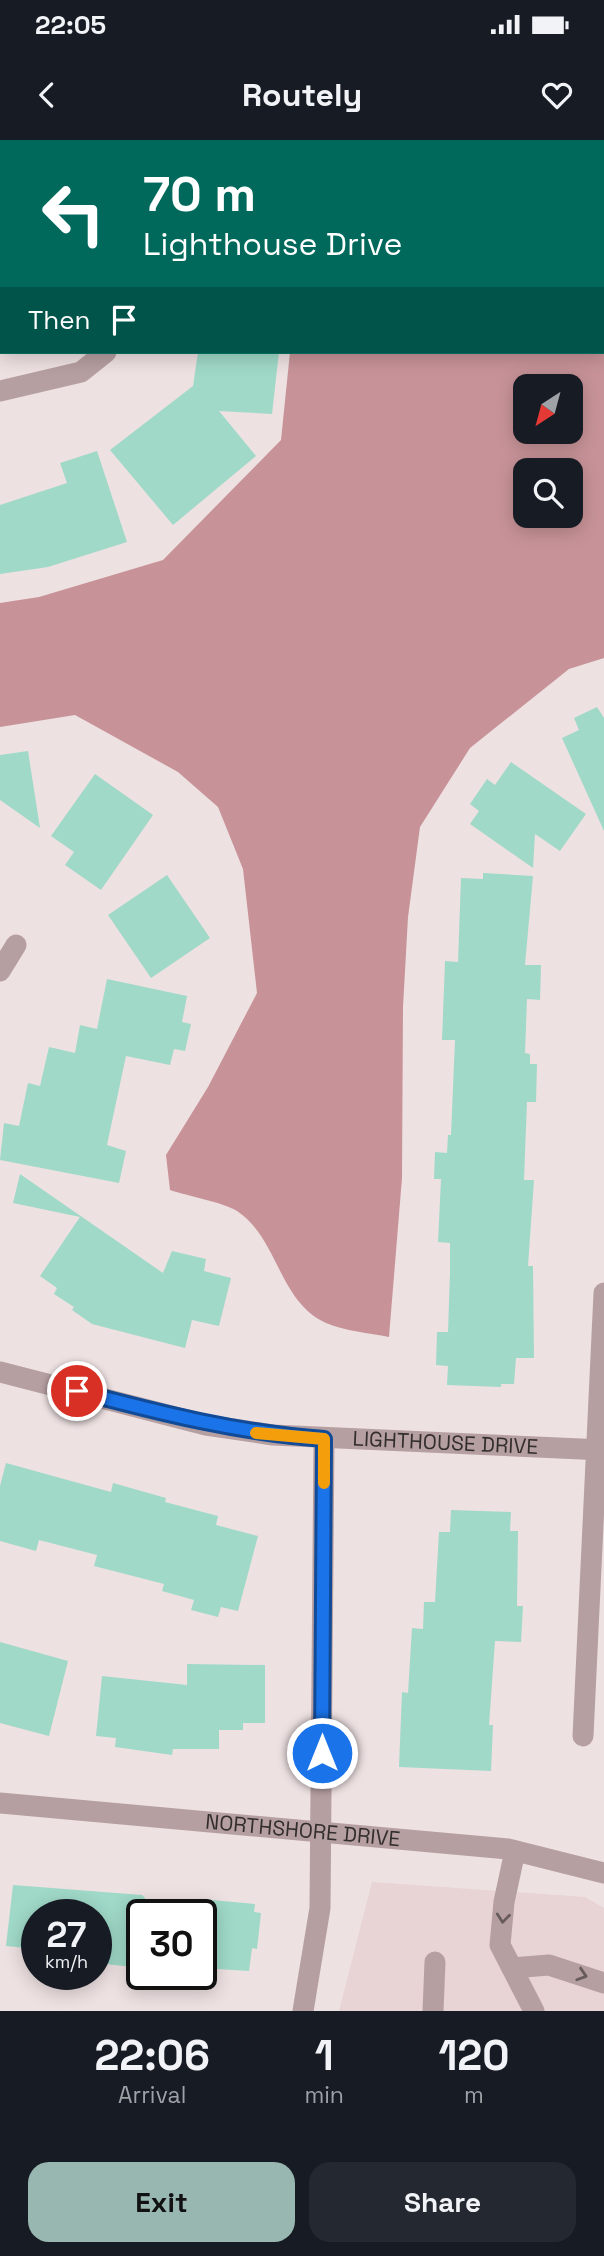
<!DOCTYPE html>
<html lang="en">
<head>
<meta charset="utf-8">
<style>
  :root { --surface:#171b24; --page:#242831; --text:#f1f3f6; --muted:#9ea1a6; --accent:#98b7b1 }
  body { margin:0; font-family:"Space Grotesk",sans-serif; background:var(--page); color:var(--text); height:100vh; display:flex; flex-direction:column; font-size:26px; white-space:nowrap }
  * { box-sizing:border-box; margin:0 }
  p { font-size:23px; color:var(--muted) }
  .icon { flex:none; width:38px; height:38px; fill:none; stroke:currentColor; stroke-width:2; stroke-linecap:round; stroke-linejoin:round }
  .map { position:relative; height:1871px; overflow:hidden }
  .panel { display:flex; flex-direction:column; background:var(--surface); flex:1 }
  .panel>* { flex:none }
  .guide { position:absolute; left:0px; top:0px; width:606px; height:214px; box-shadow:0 4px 18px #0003; background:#00695c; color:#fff; overflow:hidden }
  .needle { width:46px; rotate:216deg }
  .buttons { position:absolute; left:513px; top:234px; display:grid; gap:14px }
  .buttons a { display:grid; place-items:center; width:70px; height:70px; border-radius:14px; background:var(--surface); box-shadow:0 4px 18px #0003; font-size:35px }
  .speed { position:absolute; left:21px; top:1759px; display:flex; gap:14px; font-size:35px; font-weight:700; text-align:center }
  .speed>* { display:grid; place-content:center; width:91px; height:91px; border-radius:50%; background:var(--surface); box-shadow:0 4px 18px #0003; line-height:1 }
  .speed small { font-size:18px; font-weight:400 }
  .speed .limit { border:4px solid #111; border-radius:10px; background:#fff; color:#111 }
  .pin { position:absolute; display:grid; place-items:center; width:60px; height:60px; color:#fff; margin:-30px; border:4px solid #fff; border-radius:50%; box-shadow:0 2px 7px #0007 }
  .me { position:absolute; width:77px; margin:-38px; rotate:0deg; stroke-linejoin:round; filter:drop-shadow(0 0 5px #0008) }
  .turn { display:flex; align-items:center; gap:24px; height:147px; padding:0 28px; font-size:32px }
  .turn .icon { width:91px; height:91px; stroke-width:2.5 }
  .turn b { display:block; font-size:49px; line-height:60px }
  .then { display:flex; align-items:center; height:66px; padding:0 28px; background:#0003; gap:14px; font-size:26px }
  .eta { display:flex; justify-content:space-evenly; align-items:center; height:119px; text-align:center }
  .eta b { font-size:42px; font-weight:600; line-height:49px }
  .cta { display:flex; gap:14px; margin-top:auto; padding:14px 28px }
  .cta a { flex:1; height:80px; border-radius:21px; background:var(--accent); color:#111; font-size:28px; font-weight:600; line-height:80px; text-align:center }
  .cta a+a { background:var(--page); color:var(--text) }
  .status { display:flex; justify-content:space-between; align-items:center; height:49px; padding:0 35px; background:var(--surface); direction:ltr }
  .status svg { height:19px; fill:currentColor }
  header { display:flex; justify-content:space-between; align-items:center; height:91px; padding:0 28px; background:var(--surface); font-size:32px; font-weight:600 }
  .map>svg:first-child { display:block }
  .built { fill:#e8d3d5 }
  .water { fill:#c79398; fill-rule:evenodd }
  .building { fill:#a0d9c8 }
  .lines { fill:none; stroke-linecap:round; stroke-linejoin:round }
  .minor { stroke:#b69fa1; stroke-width:21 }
  .oneway { stroke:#675b5c }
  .route-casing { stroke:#114b97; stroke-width:18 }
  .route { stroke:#1a73e8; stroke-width:12 }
  .slow { stroke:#f59e0b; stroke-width:12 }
  .labels { text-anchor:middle; stroke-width:7; stroke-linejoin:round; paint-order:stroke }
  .street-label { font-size:21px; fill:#332e2e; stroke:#fff }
</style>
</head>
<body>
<div class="status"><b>22:05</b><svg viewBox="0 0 49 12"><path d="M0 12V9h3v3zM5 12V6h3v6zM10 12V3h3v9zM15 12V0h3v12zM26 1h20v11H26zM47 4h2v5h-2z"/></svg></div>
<header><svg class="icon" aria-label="back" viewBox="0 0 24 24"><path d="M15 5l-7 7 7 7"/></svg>Routely<svg class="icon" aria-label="heart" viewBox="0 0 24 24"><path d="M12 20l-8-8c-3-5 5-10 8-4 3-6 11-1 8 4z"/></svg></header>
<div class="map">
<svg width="604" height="1871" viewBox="0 0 604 1871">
  <rect width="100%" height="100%" fill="#eee1e2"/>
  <!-- built -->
  <path class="built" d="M 372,1742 L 585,1757 L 604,1768 L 604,1871 L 339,1871 Z"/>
  <!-- water -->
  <path class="water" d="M 255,0 L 496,0 L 497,2 L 256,2 Z
    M 604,156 L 604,518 L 569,529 L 470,608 L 420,687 L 408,777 L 403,867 L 402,1038 L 389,1197 C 369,1193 345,1191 326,1183 C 278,1161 279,1099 237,1071 C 222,1062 188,1056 170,1050 L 166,1015 L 208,947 L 257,853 L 243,729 L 218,667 L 178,632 L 75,575 L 0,587 L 0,463 L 39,457 L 163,420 L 281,300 L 290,212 L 604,212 ZM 525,247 L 570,247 L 570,292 L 525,292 ZM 525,331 L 570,331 L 570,376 L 525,376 Z"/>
  <!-- building -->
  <path class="building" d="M 198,212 L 279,212 L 272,274 L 219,271 L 256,316 L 173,385 L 110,310 L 193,246 Z
    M 97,311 L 127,402 L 48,427 L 0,434 L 0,365 L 67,343 L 60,323 Z
    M 597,567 L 604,578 L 604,691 L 562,598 L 579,590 L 574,578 Z
    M 28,611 L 40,688 L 0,660 L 0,615 Z
    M 511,622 L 586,674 L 560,711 L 535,694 L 533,728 L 470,684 L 479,671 L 470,664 L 487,639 L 495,645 Z
    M 95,634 L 153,675 L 101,750 L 65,725 L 74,712 L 51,696 Z
    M 483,733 L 533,736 L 525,825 L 541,825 L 540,860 L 527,859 L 525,913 L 530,914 L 530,924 L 537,924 L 536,962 L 527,962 L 524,1040 L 534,1040 L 528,1126 L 533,1126 L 534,1218 L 516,1218 L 514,1244 L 501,1244 L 501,1247 L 447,1245 L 448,1226 L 436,1225 L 437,1192 L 448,1192 L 450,1132 L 450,1103 L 438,1102 L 441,1039 L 434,1039 L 435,1012 L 447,1013 L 448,995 L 451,995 L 455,900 L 442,900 L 445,821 L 458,822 L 461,738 L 483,739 Z
    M 167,735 L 210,798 L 151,838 L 108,775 Z
    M 107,839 L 187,856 L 182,882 L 191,884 L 185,911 L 174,909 L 170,925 L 126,916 L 107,1005 L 126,1011 L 119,1043 L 0,1020 L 4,983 L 19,986 L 28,943 L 40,946 L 49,907 L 75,913 L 80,885 L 97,889 Z
    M 20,1034 L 163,1133 L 172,1111 L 206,1119 L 204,1131 L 231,1138 L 219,1186 L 192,1180 L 185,1208 L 92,1184 L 72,1170 L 74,1167 L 54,1154 L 57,1148 L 40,1136 L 80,1077 L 13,1063 Z
    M 6,1323 L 111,1352 L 113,1343 L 166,1358 L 165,1362 L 218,1376 L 216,1385 L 258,1396 L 238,1471 L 221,1467 L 218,1477 L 191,1470 L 194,1460 L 162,1451 L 164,1444 L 94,1426 L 97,1415 L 39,1400 L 36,1411 L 0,1401 L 0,1346 Z
    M 451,1370 L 511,1372 L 510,1391 L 518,1391 L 517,1466 L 523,1466 L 521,1502 L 495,1501 L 489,1585 L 493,1585 L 491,1631 L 399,1627 L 402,1552 L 408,1553 L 412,1488 L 423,1489 L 424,1462 L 435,1462 L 439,1392 L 450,1392 Z
    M 0,1502 L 68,1521 L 49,1596 L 0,1583 Z
    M 187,1524 L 265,1525 L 265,1583 L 243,1583 L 243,1590 L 219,1590 L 219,1609 L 173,1609 L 172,1615 L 115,1607 L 116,1598 L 96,1596 L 102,1536 L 187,1545 Z
    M 13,1745 L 142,1755 L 145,1758 L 144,1774 L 142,1774 L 142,1828 L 96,1823 L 96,1774 L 37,1774 L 37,1809 L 6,1806 Z
    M 201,1759 L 255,1764 L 254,1772 L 261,1773 L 257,1809 L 252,1808 L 249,1831 L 201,1828 Z"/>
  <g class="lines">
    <!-- minor -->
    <g class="minor">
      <path d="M 61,0 L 62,2"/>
      <path d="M 0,251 L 81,232 L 106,212"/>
      <path d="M 0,831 L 16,805"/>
      <path id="s1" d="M 0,1232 L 206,1285 L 273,1295 L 604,1310"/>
      <path d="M 583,1596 L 604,1153"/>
      <path id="s2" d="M 0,1663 L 508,1709 L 604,1733"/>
      <path d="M 515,1711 L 504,1762 L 500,1805 L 534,1871"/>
      <path d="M 512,1828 L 549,1825 L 604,1843"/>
      <path d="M 303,1871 L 320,1768 L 324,1299"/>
      <path d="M 433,1871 L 435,1822"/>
    </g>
  </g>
  <!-- one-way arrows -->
  <defs><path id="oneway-chevron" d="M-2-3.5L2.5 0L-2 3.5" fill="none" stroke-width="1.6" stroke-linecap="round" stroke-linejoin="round" transform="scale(1.75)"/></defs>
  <g class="oneway">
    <use href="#oneway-chevron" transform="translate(503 1778) rotate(96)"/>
    <use href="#oneway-chevron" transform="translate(582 1835) rotate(18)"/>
  </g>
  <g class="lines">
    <!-- route casing -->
    <g class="route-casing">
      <path id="route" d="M 77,1251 C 160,1273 239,1293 324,1299 L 322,1613"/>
    </g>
    <!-- route -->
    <use href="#route" class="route"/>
    <!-- slow -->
    <path class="slow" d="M 256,1293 L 324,1299 L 324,1343"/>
  </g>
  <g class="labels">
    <!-- street labels -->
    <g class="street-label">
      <text dy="7" stroke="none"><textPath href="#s1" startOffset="453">LIGHTHOUSE DRIVE</textPath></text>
      <text dy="7" stroke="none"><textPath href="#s2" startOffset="304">NORTHSHORE DRIVE</textPath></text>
    </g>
  </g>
</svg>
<div class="buttons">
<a><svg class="needle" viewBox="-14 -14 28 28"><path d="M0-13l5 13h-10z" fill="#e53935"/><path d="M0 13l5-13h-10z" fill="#9ea1a6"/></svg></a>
<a><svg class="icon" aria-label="search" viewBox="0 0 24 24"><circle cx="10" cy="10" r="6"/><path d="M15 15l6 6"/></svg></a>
</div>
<div class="speed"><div>27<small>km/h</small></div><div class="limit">30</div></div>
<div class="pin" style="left:77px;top:1251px;background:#d93025"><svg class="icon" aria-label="arrive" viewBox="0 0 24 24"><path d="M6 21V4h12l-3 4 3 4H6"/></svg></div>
<svg class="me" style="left:322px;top:1613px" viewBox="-20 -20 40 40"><circle r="17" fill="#1a73e8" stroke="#fff" stroke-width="3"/><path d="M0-11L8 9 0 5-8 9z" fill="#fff"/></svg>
<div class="guide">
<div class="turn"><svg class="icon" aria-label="left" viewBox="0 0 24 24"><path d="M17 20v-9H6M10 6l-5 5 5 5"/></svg><div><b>70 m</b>Lighthouse Drive</div></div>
<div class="then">Then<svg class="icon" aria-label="arrive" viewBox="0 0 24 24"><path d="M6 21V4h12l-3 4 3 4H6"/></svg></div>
</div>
</div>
<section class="panel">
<div class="eta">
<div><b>22:06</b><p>Arrival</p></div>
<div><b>1</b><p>min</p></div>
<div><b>120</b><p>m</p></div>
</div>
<div class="cta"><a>Exit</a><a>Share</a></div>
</section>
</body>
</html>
